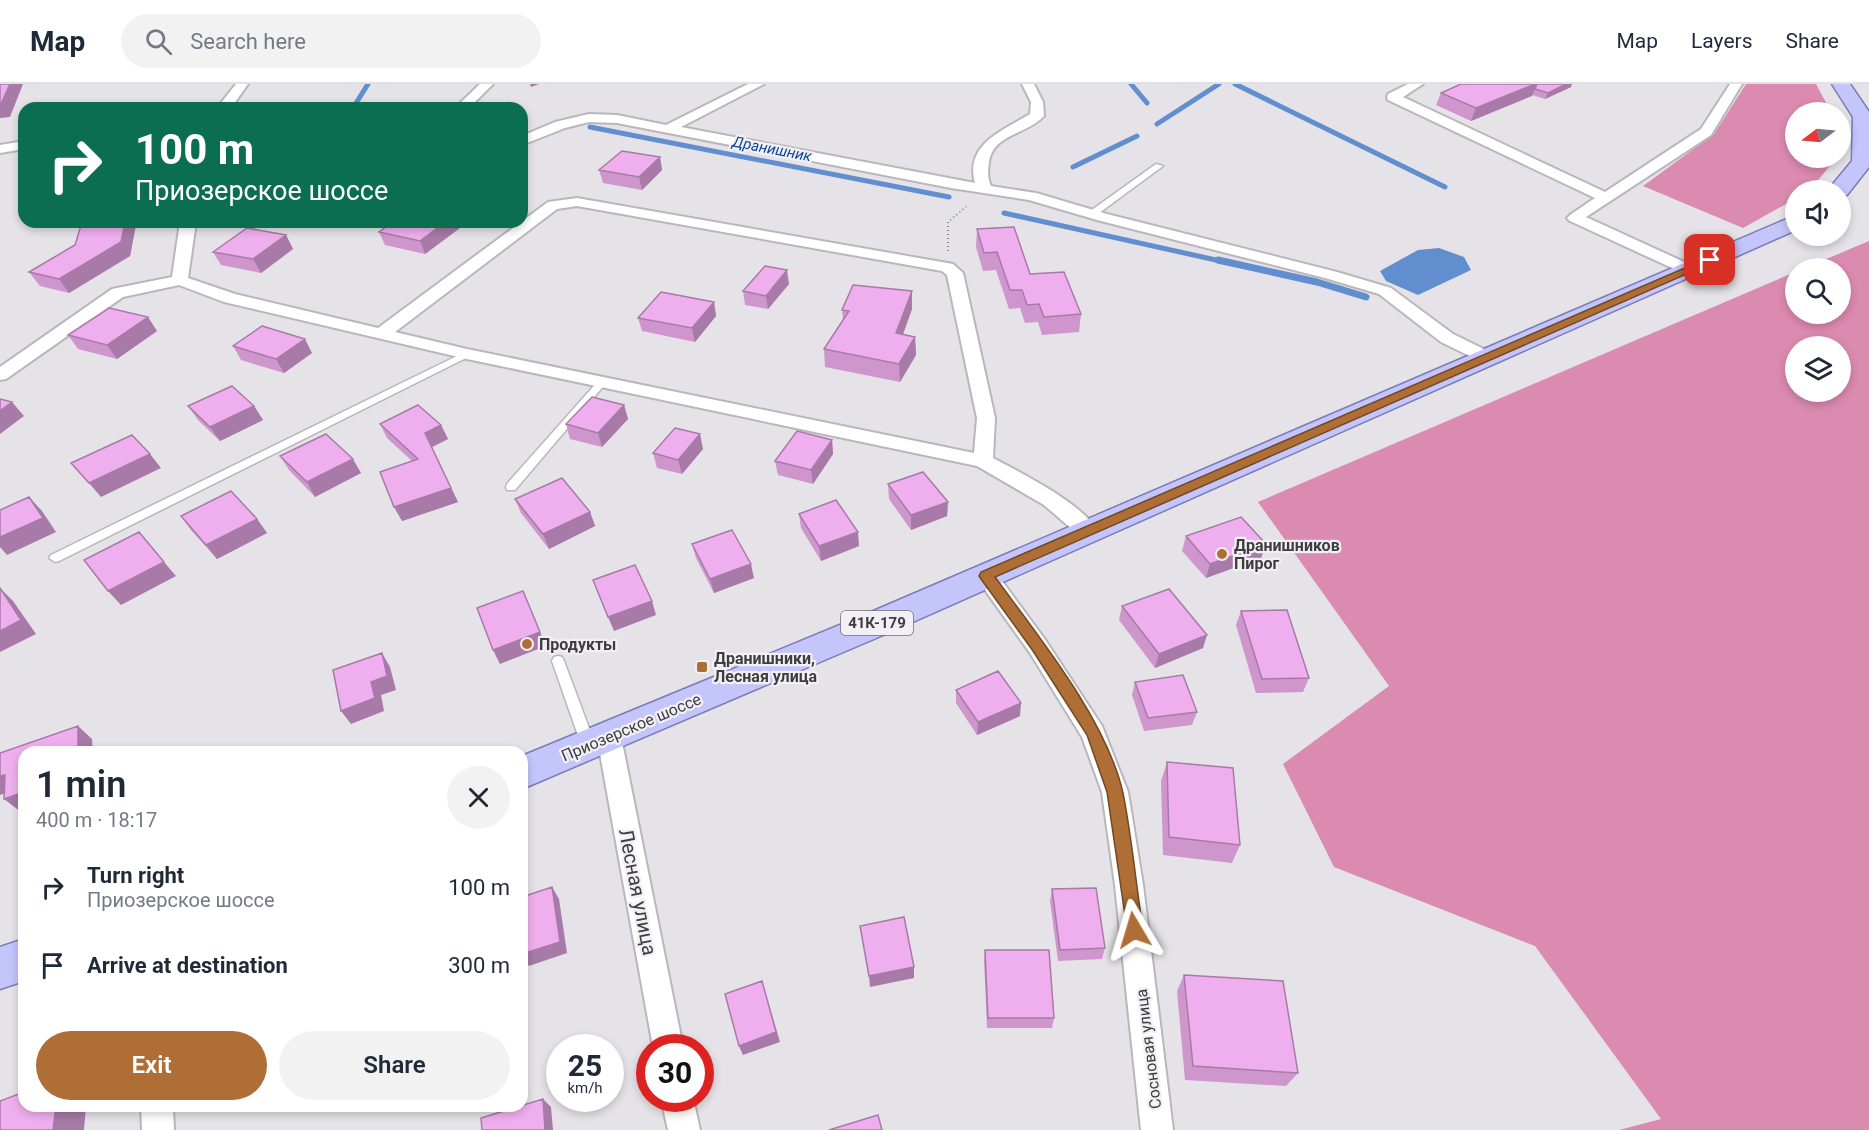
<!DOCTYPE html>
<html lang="en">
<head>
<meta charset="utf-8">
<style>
  :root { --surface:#fff; --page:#f2f2f3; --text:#1f2937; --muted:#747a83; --line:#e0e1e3; --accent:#ae6e36 }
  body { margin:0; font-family:Roboto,sans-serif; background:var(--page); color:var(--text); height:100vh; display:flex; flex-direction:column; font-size:22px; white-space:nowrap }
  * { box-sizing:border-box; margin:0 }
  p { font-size:20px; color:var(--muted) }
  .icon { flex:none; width:33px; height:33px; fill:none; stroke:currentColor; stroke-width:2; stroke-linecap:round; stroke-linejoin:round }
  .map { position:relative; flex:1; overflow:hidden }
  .details { position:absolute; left:18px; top:662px; width:510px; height:366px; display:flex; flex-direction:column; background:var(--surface); border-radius:18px; box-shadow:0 3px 9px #0003 }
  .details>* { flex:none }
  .banner { position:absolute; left:18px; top:18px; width:510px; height:126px; border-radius:18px; box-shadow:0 3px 9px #0003; background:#0b6e4f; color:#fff; overflow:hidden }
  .needle { width:39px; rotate:254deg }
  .fabs { position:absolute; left:1785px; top:18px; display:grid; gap:12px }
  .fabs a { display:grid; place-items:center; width:66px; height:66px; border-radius:50%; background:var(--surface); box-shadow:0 3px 9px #0003; font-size:30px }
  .speed { position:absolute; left:546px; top:950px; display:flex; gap:12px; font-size:30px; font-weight:700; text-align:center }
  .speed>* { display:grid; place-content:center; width:78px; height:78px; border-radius:50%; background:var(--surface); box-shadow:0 3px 9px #0003; line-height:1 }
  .speed small { font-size:15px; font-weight:400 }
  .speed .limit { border:9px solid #d22; background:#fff; color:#111 }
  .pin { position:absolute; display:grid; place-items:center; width:51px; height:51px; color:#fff; margin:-26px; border-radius:12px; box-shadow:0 3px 9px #0006 }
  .me { position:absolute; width:66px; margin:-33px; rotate:353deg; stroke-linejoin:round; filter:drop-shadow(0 0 4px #0008) }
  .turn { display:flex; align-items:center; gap:21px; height:126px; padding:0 18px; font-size:27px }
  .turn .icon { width:78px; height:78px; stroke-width:2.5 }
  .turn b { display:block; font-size:42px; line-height:51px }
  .round { display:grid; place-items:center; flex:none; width:63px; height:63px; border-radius:32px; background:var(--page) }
  .head { display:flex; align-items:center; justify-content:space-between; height:102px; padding:0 18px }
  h1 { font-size:36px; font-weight:600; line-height:45px }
  .action { display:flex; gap:12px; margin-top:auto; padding:12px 18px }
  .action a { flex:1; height:69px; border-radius:36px; background:var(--accent); color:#fff; font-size:24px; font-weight:600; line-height:69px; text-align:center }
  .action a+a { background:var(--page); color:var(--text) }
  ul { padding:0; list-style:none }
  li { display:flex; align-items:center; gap:18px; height:78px; padding:0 18px }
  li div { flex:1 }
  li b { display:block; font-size:22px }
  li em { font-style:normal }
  header { display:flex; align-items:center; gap:36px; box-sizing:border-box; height:84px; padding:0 30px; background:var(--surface); border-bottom:2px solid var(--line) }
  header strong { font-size:28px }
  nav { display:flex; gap:33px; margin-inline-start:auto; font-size:21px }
  .search { width:420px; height:54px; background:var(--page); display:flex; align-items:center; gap:15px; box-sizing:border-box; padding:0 21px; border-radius:33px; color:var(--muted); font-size:22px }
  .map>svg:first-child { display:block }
  .forest { fill:#db8ab0; fill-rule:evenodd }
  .water { fill:#618ecf }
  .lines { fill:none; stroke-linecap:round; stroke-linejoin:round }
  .stream-far1 { stroke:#618ecf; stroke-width:5 }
  .stream { stroke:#618ecf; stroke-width:7 }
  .service-casing { stroke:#b9b7bc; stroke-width:3 }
  .minor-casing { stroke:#b9b7bc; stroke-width:4 }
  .primary-casing { stroke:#7a7cb7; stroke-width:3 }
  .path { stroke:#89888b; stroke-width:2; stroke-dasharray:1 3; stroke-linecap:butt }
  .service { fill:#fff; fill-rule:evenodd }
  .minor { fill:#fff; fill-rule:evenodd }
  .primary { fill:#c3c5fb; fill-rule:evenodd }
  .wall { fill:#ce96cd }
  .shaded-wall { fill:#a77aa7 }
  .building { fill:#efafee; stroke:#a77aa7; stroke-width:1.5 }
  .route { fill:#ae6e36; stroke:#714823; stroke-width:1.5 }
  .poi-dot { fill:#ae6e36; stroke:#f2f0f5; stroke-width:2 }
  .labels { text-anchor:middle; stroke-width:4.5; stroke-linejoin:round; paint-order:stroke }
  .far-water-label { font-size:15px; font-style:italic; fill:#094693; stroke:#f2f0f5 }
  .shield { fill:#f2f0f5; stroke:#737275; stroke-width:1.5 }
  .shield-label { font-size:15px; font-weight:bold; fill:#3d3c3e }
  .poi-label { font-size:16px; font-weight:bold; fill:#3d3c3e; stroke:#f2f0f5; text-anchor:start }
  .street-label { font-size:16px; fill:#3d3c3e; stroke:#f2f0f5 }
  .near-street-label { font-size:20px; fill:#3d3c3e; stroke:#f2f0f5 }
</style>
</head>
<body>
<header>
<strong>Map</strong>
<div class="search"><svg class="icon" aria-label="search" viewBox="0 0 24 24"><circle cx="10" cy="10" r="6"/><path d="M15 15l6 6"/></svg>Search here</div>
<nav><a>Map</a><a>Layers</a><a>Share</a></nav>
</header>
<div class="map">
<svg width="1869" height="1046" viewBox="0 0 1869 1046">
  <rect width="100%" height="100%" fill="#e5e3e8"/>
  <!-- forest -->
  <path class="forest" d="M 1746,0 L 1816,0 L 1831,28 L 1796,28 L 1796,74 L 1833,74 L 1833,78 L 1810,106 L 1796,106 L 1795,115 L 1743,144 L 1643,102 L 1714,50 Z
    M 1869,157 L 1869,1046 L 1619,1046 L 1661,1035 L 1535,862 L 1334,783 L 1283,680 L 1389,602 L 1258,418 L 1795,188 L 1796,230 L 1840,230 L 1840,184 L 1805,184 ZM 1796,262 L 1840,262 L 1840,308 L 1796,308 Z"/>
  <!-- water -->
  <path class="water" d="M 1439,164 L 1464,173 L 1471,186 L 1418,211 L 1386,197 L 1380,187 L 1418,166 Z"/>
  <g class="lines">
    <!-- stream-far1 -->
    <path class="stream-far1" d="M 1131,0 L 1147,19
      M 1235,0 L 1445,103
      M 353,24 L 368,0
      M 1157,40 L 1219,0
      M 590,43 L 949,113
      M 1073,83 L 1137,52
      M 1004,129 L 1225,178"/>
    <!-- stream -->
    <path class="stream" d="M 1218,176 L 1317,198 L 1366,213"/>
    <!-- service casing -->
    <g class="service-casing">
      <path id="service" d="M 1156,80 L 1163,82 L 1095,132 L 1089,132 L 1089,128 Z
        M 467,267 L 470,268 L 470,272 L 59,477 L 55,478 L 49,474 L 51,471 Z
        M 603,294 L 608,297 L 606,299 L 515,406 L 507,406 L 506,403 L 507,400 L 600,295 Z
        M 558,572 L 562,573 L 564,577 L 595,660 L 593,664 L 588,666 L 583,664 L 581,660 L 552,577 L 554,573 Z"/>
    </g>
    <!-- minor casing -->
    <g class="minor-casing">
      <path id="minor" d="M 236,0 L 248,0 L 231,24 L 217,24 Z
        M 480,0 L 493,0 L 469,24 L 455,24 Z
        M 748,0 L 764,0 L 681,43 L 975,99 C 964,60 1004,46 1030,30 L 1031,18 L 1022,0 L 1034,0 L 1043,18 L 1044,32 C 1028,50 993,50 989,78 C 988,86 987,94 991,102 L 1036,109 L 1107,130 L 1337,188 L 1391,204 L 1453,250 L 1492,269 L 1495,273 L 1492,277 L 1480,277 L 1441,258 L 1379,210 L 1325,194 L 1097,136 L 1029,116 L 951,104 L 617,39 L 589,38 L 565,44 L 522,61 L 522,52 L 555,38 L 589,30 L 617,31 L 666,41 Z
        M 1408,0 L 1423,0 L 1403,13 L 1605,108 L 1701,45 L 1730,0 L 1742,0 L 1711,51 L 1586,133 L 1695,183 L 1697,186 L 1689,191 L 1683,189 L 1570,137 L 1567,134 L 1570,131 L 1595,114 L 1388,16 L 1387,13 L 1388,10 Z
        M 24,57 L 24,65 L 0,69 L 0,61 Z
        M 577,114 L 953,180 L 963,189 L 995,334 L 993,374 C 1023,390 1080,418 1098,447 L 1094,452 L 1087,454 L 1080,452 L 1044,421 L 977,382 L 467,275 L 224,218 L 179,201 L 123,213 L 6,295 L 0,296 L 0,283 L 112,205 L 172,193 L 180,138 L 196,138 L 188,194 L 235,210 L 378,244 L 548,118 ZM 577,122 L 942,187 L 947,191 L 977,334 L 974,369 L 467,265 L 395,248 L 557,125 Z
        M 986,484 L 994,486 L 1046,557 L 1102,642 L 1128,708 L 1143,801 L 1173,1046 L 1141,1046 L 1115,801 L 1102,708 L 1082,653 L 1030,569 L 975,492 L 978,486 Z
        M 609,643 L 618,646 L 621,653 L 683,963 L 653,963 L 597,653 L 600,646 Z
        M 661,1014 L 693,1014 L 700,1046 L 668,1046 Z
        M 141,1022 L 173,1022 L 174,1046 L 142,1046 Z"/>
    </g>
    <!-- primary casing -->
    <g class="primary-casing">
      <path id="primary" d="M 1832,0 L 1850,0 L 1869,28 L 1869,83 L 1847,111 L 1840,112 L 1840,106 L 1828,106 L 1852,77 L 1853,33 Z
        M 1796,131 L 1796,146 L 888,549 L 522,705 L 522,672 L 864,531 Z
        M 24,855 L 24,897 L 0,905 L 0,863 Z"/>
    </g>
    <!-- path -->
    <path class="path" d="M 948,167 L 948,138 L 968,121"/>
    <!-- service -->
    <use href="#service" class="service"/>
    <!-- minor -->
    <use href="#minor" class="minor"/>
    <!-- primary -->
    <use href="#primary" class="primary"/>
  </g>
  <!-- wall -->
  <path class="wall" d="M 1571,3 L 1545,15 L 1532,11 L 1471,37 L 1436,21 L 1441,9 Z
    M 660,73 L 662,86 L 642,106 L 603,99 L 599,86 Z
    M 82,138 L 134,138 L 136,141 L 130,172 L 69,209 L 40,202 L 29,188 L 75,161 Z
    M 393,138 L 468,138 L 425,170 L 385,161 L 379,148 Z
    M 977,145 L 1030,190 L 1081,230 L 1079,248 L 1042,251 L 1038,238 L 1025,239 L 1020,224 L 1009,225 L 996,186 L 983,187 L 976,163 Z
    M 286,151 L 293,165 L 261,189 L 221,181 L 213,168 Z
    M 789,200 L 768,225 L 745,221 L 743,207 Z
    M 714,218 L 716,232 L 695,258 L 642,247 L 638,234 Z
    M 912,225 L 903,250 L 915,253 L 916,271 L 900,298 L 825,283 L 824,265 L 843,236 L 842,226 Z
    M 157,247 L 117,275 L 78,265 L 68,251 Z
    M 233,262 L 312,269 L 284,289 L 241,276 Z
    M 624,321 L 628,335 L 602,363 L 570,355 L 566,340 Z
    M 188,322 L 254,322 L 263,336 L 220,357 L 198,336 Z
    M 380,340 L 441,341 L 448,355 L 432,363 L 458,418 L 402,437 L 412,377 L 387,354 Z
    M 832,356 L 833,370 L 813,400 L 778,391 L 775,377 Z
    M 703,365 L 682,390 L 657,384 L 653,369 Z
    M 280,372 L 361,389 L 315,413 L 289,386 Z
    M 888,400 L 948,418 L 947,432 L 911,446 L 889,415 Z
    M 515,415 L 590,428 L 595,442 L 549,465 L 521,429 Z
    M 799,430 L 859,462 L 821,477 L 801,444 Z
    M 181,432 L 257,435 L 267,449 L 217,475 L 191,446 Z
    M 1186,452 L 1266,460 L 1261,474 L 1206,494 L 1182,467 Z
    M 692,460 L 754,494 L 714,509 L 696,474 Z
    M 1122,522 L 1203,564 L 1155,584 L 1119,536 Z
    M 1241,527 L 1309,594 L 1303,608 L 1256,609 L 1236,541 Z
    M 1135,598 L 1197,628 L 1192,641 L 1144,647 L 1132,611 Z
    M 956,606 L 1020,632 L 977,651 L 956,619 Z
    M 1167,678 L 1240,761 L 1232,779 L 1163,771 L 1161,697 Z
    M 1052,805 L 1105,864 L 1102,875 L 1058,877 L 1050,817 Z
    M 985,866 L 1054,934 L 1052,944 L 987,944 L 984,877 Z
    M 1184,891 L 1298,989 L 1286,1002 L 1185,996 L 1177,907 Z"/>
  <!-- shaded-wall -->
  <path class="shaded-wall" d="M 10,0 L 23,0 L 10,33 L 0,34 L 0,20 Z
    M 530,0 L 539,0 L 531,3 Z
    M 1535,0 L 1537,0 L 1532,12 L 1471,37 L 1476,24 Z
    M 1566,0 L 1572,0 L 1571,3 L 1545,15 L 1548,9 Z
    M 660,73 L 662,86 L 642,106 L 639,93 Z
    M 125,138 L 134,138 L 136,141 L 130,172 L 69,209 L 59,195 Z
    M 445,138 L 468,138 L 425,170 L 420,157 Z
    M 286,151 L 293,165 L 261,189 L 253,175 Z
    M 787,186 L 789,200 L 768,225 L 766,212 Z
    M 912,207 L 912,225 L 897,267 L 896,249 Z
    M 714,218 L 716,232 L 695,258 L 692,244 Z
    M 148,233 L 157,247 L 117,275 L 107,261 Z
    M 915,253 L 916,271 L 900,298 L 899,280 Z
    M 305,255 L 312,269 L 284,289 L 276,275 Z
    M 12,318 L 24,332 L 0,350 L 0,327 Z
    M 624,321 L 628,335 L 602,363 L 598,349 Z
    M 254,322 L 263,336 L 220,357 L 210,343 Z
    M 441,341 L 448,355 L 432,363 L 425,349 Z
    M 700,350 L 703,365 L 682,390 L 678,376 Z
    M 832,356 L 833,370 L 813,400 L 811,386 Z
    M 150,370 L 161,384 L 101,413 L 89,399 Z
    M 353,375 L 361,389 L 315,413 L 307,398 Z
    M 451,404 L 458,418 L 402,437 L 394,423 Z
    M 29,413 L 42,427 L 56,448 L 7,471 L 0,463 L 0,453 Z
    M 948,418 L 947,432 L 911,446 L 911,431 Z
    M 590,428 L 595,442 L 549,465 L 543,450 Z
    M 257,435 L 267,449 L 217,475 L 206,461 Z
    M 858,448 L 859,462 L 821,477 L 819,462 Z
    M 1266,460 L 1261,474 L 1206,494 L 1210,480 Z
    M 164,478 L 176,492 L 121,521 L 108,507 Z
    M 751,480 L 754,494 L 714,509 L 710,495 Z
    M 0,504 L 13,517 L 36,550 L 0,568 Z
    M 523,507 L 546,562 L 500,580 L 493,566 Z
    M 652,517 L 656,531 L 614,547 L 608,533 Z
    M 1207,551 L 1203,564 L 1155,584 L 1159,570 Z
    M 382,569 L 390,583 L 396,606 L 381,611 L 384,627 L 351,640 L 341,627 L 371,598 Z
    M 1021,619 L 1020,632 L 977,651 L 978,638 Z
    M 78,642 L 92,655 L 93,668 L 78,668 Z
    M 5,691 L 21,703 L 0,711 L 0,692 Z
    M 24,708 L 24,727 L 21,728 L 4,715 Z
    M 552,803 L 559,815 L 567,869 L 529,882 L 522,872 L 522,870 Z
    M 914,883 L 914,894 L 870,903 L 869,892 Z
    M 762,897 L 780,958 L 743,971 L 739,962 Z
    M 543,1015 L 551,1023 L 553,1046 L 545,1046 Z
    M 56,1022 L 86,1022 L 84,1046 L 53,1046 Z"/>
  <!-- building -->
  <path class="building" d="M 0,0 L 10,0 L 1,20 L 0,20 Z
    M 1461,0 L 1535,0 L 1476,24 L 1441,9 Z
    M 1537,0 L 1566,0 L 1548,9 L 1535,5 Z
    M 622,67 L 660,73 L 639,93 L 599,86 Z
    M 82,138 L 125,138 L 121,158 L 59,195 L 29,188 L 75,161 Z
    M 393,138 L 445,138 L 420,157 L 379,148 Z
    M 1014,143 L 1030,190 L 1064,188 L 1081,230 L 1044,233 L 1039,220 L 1027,221 L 1022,206 L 1010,206 L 997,168 L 984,169 L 977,145 Z
    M 247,144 L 286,151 L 253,175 L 213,168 Z
    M 765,182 L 787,186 L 766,212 L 743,207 Z
    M 853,201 L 912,207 L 896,249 L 915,253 L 899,280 L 824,265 L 849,227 L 842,226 Z
    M 661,208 L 714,218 L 692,244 L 638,234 Z
    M 109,224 L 148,233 L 107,261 L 68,251 Z
    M 262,242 L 305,255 L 276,275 L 233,262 Z
    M 232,302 L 254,322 L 210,343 L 188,322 Z
    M 592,313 L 624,321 L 598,349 L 566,340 Z
    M 0,315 L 12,318 L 0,327 Z
    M 418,321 L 441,341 L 425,349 L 451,404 L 394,423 L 380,388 L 418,375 L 380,340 Z
    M 675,344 L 700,350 L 678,376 L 653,369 Z
    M 797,347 L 832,356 L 811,386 L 775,377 Z
    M 326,350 L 353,375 L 307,398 L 280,372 Z
    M 132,351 L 150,370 L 89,399 L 71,379 Z
    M 923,388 L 948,418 L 911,431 L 888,400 Z
    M 562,394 L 590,428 L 543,450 L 515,415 Z
    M 231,407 L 257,435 L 206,461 L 181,432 Z
    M 29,413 L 43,434 L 0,453 L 0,426 Z
    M 836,416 L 858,448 L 819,462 L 799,430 Z
    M 1241,433 L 1266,460 L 1210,480 L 1186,452 Z
    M 732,446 L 751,480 L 710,495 L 692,460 Z
    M 139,448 L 164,478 L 108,507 L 84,476 Z
    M 635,481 L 652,517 L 608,533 L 593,496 Z
    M 0,504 L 21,536 L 0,547 Z
    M 1169,505 L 1207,551 L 1159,570 L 1122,522 Z
    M 523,507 L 540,548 L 493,566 L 477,524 Z
    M 1287,526 L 1309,594 L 1262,595 L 1241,527 Z
    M 382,569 L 387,592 L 371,598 L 375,614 L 341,627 L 333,586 Z
    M 998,587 L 1021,619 L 978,638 L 956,606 Z
    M 1183,591 L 1197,628 L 1148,634 L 1135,598 Z
    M 78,642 L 78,668 L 24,668 L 24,708 L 4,715 L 5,691 L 0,692 L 0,669 Z
    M 1167,678 L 1233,684 L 1240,761 L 1169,753 Z
    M 552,803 L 560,858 L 522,870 L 522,813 Z
    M 1096,804 L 1105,864 L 1060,866 L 1052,805 Z
    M 904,833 L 914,883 L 869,892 L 860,842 Z
    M 985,866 L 1049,866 L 1054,934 L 988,934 Z
    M 1184,891 L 1283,897 L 1298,989 L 1193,982 Z
    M 762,897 L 776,948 L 739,962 L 725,910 Z
    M 24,1008 L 24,1022 L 56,1022 L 53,1046 L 0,1046 L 0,1017 Z
    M 543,1015 L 545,1046 L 482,1046 L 481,1034 Z
    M 878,1031 L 882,1046 L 829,1046 Z"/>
  <!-- route -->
  <path class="route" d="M 1710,173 L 1715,176 L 1714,178 L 995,493 C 1039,553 1107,637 1123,709 C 1132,754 1136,801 1143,846 L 1140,852 L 1134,854 L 1128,852 L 1107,708 L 1087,651 L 1033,567 L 981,495 L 979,492 L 981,488 Z"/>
  <!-- markers -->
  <g class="poi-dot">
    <circle cx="1222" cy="470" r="6"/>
    <circle cx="527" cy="560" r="6"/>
    <rect x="696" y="577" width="12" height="12" rx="3"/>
  </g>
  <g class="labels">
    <!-- far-water labels -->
    <g class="far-water-label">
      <text transform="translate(772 65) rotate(11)" y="5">Дранишник</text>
    </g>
    <!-- shield labels -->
    <rect class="shield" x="841" y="527" width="72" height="24" rx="4.5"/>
    <g class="shield-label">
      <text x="877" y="544">41К-179</text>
    </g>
    <!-- poi labels -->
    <g class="poi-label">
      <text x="1234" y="467">Дранишников<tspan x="1234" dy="18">Пирог</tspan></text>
      <text x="539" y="566">Продукты</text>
      <text x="714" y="580">Дранишники,<tspan x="714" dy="18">Лесная улица</tspan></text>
    </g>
    <!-- street labels -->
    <g class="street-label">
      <text transform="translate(631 643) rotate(-23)" y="6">Приозерское шоссе</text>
      <text transform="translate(1148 965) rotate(-97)" y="6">Сосновая улица</text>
    </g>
    <!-- near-street labels -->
    <g class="near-street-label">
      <text transform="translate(638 808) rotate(79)" y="7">Лесная улица</text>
    </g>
  </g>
</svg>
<div class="fabs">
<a><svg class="needle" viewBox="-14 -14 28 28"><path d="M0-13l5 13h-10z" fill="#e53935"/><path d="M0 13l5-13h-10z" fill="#747a83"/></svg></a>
<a><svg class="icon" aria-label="sound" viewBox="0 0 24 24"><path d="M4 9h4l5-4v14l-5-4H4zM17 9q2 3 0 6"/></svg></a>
<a><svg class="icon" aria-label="search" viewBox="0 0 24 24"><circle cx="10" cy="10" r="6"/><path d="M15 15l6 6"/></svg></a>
<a><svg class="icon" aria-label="layers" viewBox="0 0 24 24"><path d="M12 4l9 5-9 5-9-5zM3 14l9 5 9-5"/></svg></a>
</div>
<div class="speed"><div>25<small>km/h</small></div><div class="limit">30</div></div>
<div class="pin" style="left:1710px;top:176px;background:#d93025"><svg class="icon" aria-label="arrive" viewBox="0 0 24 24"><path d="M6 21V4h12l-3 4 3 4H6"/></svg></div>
<svg class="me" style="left:1134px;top:846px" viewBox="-20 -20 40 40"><path d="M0-17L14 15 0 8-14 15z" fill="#ae6e36" stroke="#fff" stroke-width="4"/></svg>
<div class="banner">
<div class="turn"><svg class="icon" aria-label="right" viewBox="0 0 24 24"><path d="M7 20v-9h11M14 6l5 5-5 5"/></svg><div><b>100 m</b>Приозерское шоссе</div></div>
</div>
<section class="details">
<div class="head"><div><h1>1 min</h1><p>400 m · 18:17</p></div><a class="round"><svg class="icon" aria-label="close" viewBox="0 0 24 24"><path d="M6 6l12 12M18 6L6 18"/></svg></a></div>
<ul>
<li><svg class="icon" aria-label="right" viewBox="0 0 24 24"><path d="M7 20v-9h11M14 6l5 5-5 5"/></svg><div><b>Turn right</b><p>Приозерское шоссе</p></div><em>100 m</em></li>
<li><svg class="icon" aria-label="arrive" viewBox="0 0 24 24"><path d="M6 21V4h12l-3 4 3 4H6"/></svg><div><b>Arrive at destination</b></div><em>300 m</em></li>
</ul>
<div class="action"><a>Exit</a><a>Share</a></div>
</section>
</div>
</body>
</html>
